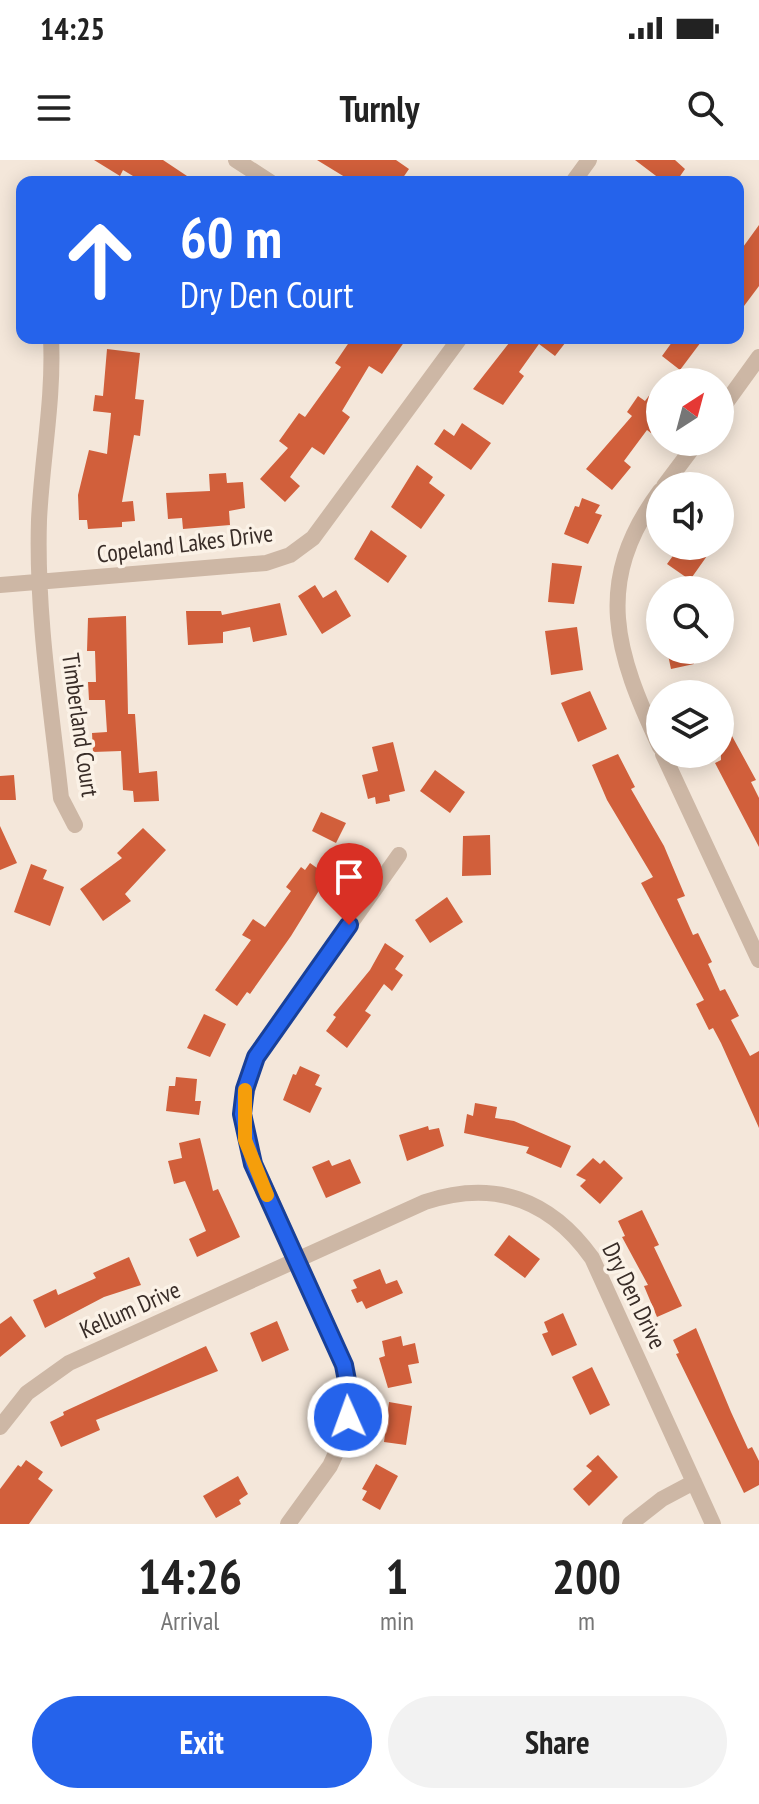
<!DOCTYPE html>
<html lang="en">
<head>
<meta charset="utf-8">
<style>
  :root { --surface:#fff; --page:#f2f2f2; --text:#222; --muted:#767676; --accent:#2563eb }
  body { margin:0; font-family:"PT Sans Narrow",sans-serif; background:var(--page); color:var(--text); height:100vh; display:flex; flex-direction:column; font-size:30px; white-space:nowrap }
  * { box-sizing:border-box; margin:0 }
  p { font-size:26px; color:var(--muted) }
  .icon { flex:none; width:44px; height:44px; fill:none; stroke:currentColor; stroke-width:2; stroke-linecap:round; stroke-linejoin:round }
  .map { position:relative; height:1364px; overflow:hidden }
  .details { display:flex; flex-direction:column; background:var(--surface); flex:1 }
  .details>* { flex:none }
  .top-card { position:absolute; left:16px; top:16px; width:728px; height:168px; border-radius:16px; box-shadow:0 4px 20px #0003; background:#2563eb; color:#fff; overflow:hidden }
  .needle { width:52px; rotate:36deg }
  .fabs { position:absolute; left:646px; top:208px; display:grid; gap:16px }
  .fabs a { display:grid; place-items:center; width:88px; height:88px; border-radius:50%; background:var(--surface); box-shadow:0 4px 20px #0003; font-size:40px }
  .pin { position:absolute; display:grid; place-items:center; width:68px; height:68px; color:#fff; margin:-82px -34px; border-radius:50% 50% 50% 0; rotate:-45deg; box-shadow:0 0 8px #0007 }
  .pin .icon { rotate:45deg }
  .me { position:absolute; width:88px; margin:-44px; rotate:358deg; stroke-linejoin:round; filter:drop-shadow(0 0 6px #0008) }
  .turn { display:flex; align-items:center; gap:28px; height:168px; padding:0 32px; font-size:36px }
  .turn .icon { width:104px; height:104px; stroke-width:2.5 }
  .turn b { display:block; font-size:56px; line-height:68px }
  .eta { display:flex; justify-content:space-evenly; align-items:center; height:136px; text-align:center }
  .eta b { font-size:48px; font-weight:700; line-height:56px }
  .button { display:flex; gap:16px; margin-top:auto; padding:16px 32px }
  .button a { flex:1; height:92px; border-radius:48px; background:var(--accent); color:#fff; font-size:32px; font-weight:700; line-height:92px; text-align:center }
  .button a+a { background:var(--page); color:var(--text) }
  .status { display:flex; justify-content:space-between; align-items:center; height:56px; padding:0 40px; background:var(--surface); direction:ltr }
  .status svg { height:22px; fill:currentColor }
  header { display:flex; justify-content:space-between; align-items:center; height:104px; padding:0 32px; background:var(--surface); font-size:36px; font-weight:700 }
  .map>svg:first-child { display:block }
  .building { fill:#d15f3b }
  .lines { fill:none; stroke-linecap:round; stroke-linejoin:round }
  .minor { stroke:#cdb7a5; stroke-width:16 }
  .route-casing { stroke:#184099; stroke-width:20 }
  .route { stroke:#2563eb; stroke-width:14 }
  .slow { stroke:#f59e0b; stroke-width:14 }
  .labels { text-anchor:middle; stroke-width:7; stroke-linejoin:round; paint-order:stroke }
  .street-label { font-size:24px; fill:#382c27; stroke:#fbf2e7 }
</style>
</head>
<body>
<div class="status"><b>14:25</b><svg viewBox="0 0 49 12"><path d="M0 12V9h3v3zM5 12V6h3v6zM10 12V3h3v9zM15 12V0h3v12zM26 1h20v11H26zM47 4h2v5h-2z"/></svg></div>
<header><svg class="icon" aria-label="menu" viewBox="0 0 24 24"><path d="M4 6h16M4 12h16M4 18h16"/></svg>Turnly<svg class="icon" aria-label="search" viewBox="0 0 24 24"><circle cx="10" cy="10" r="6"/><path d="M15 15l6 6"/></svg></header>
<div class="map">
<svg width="759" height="1364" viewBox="0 0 759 1364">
  <rect width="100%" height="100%" fill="#f4e7da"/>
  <!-- building -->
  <path class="building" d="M 94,0 L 163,0 L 196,22 L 143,22 L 123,10 L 120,16 Z
    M 317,0 L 396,0 L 409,9 L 400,22 L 353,22 Z
    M 635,0 L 675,0 L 685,9 L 676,22 L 664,22 Z
    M 759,65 L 759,126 L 738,154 L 738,94 Z
    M 352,178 L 407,178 L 382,214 L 369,206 L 342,251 L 350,257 L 324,295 L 312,287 L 290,317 L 300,326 L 285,342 L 260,319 L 288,288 L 279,281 L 299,253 L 305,257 L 341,207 L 335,203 Z
    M 513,178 L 569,178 L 555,196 L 539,184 L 519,212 L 524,216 L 503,245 L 473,229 Z
    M 675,178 L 704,178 L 680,210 L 662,196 Z
    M 107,189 L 140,193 L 135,239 L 144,240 L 140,276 L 134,275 L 122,342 L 133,341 L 135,361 L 122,362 L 122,367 L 88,369 L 87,360 L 79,360 L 78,335 L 89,290 L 107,294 L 111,253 L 93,251 L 95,235 L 103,236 Z
    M 660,221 L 660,261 L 651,273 L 647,270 L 624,301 L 631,307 L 612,330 L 586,309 L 632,256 L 627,252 L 638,236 L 645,241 Z
    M 462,263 L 491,283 L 471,310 L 434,284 L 444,269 L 454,276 Z
    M 417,305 L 433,317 L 429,323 L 445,335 L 421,369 L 391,347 Z
    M 226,313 L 227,323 L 243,322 L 245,348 L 229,351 L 230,365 L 183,369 L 182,358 L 168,359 L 166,333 L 210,331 L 209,314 Z
    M 582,338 L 600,345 L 595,353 L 602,355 L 588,384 L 564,374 L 575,346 L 579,347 Z
    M 371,370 L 407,396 L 388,423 L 354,399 Z
    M 680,386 L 714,386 L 690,420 L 667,404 Z
    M 552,403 L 582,406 L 574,444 L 548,442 Z
    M 315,425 L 323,438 L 336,430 L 351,456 L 322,474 L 298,436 Z
    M 280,443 L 287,475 L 253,482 L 250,467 L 223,472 L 223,483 L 188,485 L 186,451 L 221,451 L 222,455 Z
    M 126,456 L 128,554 L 135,554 L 139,613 L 157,611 L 159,641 L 134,642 L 133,631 L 123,630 L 121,591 L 93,592 L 92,573 L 107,572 L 105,540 L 89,540 L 88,522 L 96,522 L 95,491 L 87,491 L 88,458 Z
    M 577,467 L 583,510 L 551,515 L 545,471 Z
    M 667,490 L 691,490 L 694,504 L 671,509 Z
    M 590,531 L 607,569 L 578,582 L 561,543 Z
    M 720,554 L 756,620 L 751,622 L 759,638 L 759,687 L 715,603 L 721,600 Z
    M 393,582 L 405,631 L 389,635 L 390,641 L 376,644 L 375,637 L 368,639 L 362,615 L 378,611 L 372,587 Z
    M 618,594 L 635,627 L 631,629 L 664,686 L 685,736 L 677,739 L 693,775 L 698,773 L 712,802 L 708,804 L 720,831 L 725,829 L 739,856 L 731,860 L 750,896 L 759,891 L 759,968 L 721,883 L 713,868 L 709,870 L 696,844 L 704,840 L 641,723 L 653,717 L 607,640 L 592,605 Z
    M 435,610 L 465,632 L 450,653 L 420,631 Z
    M 14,615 L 16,640 L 0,640 L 0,616 Z
    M 321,652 L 346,663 L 336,683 L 312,671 Z
    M 0,666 L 17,703 L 0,710 Z
    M 143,668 L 166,690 L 125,734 L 131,741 L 103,761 L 80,729 L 122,698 L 117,693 Z
    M 490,675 L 491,715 L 462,716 L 463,676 Z
    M 310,703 L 328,716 L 291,776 L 250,834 L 247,832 L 237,846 L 215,830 L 251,780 L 242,775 L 253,759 L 265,767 L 291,731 L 286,727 L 301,707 L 305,710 Z
    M 31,704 L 47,710 L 43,719 L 64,727 L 50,766 L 14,752 Z
    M 447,737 L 463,762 L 430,783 L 415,760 Z
    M 385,783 L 404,796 L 395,809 L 403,815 L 392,831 L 384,824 L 365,851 L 371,855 L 347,888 L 326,871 L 336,857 L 333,855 L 370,810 Z
    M 204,854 L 226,864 L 210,897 L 187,888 Z
    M 300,906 L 320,915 L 315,925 L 322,928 L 310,953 L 283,940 L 293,914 L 296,915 Z
    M 176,917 L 197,919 L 195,941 L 201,941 L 199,955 L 166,951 L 169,926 L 175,926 Z
    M 475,943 L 497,947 L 495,958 L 514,961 L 571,986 L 561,1008 L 526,993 L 529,987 L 464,973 L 467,954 L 473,956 Z
    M 428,966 L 429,970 L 439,968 L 444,986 L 407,1001 L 399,975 Z
    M 200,978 L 213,1031 L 218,1029 L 240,1077 L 197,1097 L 189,1079 L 206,1071 L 185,1021 L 174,1024 L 168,1001 L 182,998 L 179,983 Z
    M 593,998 L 600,1004 L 604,1000 L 623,1018 L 600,1044 L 580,1026 L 586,1020 L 576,1015 Z
    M 350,999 L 361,1023 L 326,1038 L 312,1007 L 329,1000 L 332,1006 Z
    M 642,1050 L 659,1085 L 654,1087 L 682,1146 L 657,1157 L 644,1126 L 648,1125 L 622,1077 L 625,1076 L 618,1061 Z
    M 509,1075 L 540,1099 L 525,1118 L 494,1095 Z
    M 129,1097 L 141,1125 L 104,1137 L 45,1168 L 33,1140 L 56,1129 L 58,1135 L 96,1118 L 93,1113 Z
    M 380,1109 L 386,1124 L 397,1120 L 403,1133 L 366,1149 L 362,1141 L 357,1143 L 351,1130 L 357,1128 L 353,1120 Z
    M 563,1153 L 577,1185 L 552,1196 L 542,1174 L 548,1172 L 544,1162 Z
    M 11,1156 L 26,1176 L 0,1197 L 0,1164 Z
    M 277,1161 L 289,1190 L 262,1202 L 250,1173 Z
    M 696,1168 L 731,1252 L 748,1289 L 752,1287 L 759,1301 L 759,1325 L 744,1333 L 676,1194 L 679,1193 L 673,1180 Z
    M 401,1176 L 403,1186 L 415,1183 L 419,1203 L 408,1205 L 412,1223 L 388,1228 L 379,1198 L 385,1196 L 382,1181 Z
    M 206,1186 L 218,1211 L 96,1260 L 100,1270 L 61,1287 L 50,1262 L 64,1255 L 63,1252 Z
    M 592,1207 L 610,1245 L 590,1255 L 572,1217 Z
    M 389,1242 L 412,1246 L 406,1285 L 384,1282 Z
    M 598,1295 L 618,1317 L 589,1346 L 573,1329 L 592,1311 L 586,1306 Z
    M 26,1300 L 43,1312 L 38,1319 L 53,1330 L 29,1364 L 0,1364 L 0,1329 L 18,1305 L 21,1307 Z
    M 376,1304 L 398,1316 L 380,1350 L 362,1340 L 367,1331 L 362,1329 Z
    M 238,1316 L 248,1334 L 239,1340 L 241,1344 L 216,1358 L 203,1336 Z"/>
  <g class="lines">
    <!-- minor -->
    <path class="minor" d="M 236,0 L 270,22
      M 573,22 L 589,0
      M 51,178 C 54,239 42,298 39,360 C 36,452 51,547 61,638 L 75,665
      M 720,251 L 759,197
      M 664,326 L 697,282
      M 660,331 C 592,423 616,493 660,587
      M 0,425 L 266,403 L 290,395 L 313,378 L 460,178
      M 663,594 L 759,800
      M 0,1267 L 27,1233 L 69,1203 L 425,1042 C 494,1019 550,1039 592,1098 L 713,1364
      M 288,1364 L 330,1306 L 341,1282 L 348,1257 L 349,1231 L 338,1189 L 248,988 L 243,946 L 256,897 L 399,695
      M 630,1364 L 662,1339 L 694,1322"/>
  </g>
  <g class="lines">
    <!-- route casing -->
    <g class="route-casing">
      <path id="route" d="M 348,1257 L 349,1231 L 344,1205 L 253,1004 L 242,954 L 245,929 L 256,897 L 349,765"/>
    </g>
    <!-- route -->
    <use href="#route" class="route"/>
    <!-- slow -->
    <path class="slow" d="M 245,930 L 245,980 L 267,1035"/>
  </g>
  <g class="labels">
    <!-- street labels -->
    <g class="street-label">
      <text transform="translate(185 384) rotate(-7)" y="8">Copeland Lakes Drive</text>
      <text transform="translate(80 565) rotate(82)" y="8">Timberland Court</text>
      <text transform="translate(634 1136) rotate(64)" y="8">Dry Den Drive</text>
      <text transform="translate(130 1150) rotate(-24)" y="8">Kellum Drive</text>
    </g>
  </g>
</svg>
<div class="fabs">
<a><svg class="needle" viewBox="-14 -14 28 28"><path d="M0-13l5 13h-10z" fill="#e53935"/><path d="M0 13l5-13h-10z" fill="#767676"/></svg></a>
<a><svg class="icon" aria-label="sound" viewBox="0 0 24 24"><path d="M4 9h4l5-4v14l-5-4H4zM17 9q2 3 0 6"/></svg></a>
<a><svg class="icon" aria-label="search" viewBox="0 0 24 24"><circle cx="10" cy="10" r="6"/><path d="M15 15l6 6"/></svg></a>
<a><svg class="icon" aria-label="layers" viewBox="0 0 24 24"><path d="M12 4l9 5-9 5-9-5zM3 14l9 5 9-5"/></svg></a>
</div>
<div class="pin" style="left:349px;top:765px;background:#d93025"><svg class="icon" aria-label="arrive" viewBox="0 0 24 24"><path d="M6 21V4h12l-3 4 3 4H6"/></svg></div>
<svg class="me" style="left:348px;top:1257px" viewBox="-20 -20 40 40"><circle r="17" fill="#2563eb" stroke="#fff" stroke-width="3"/><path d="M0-11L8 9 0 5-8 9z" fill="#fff"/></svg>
<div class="top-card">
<div class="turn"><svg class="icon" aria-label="ahead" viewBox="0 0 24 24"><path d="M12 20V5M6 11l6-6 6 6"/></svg><div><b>60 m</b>Dry Den Court</div></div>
</div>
</div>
<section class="details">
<div class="eta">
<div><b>14:26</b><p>Arrival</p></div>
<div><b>1</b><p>min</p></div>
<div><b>200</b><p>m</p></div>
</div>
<div class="button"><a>Exit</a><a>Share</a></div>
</section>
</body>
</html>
